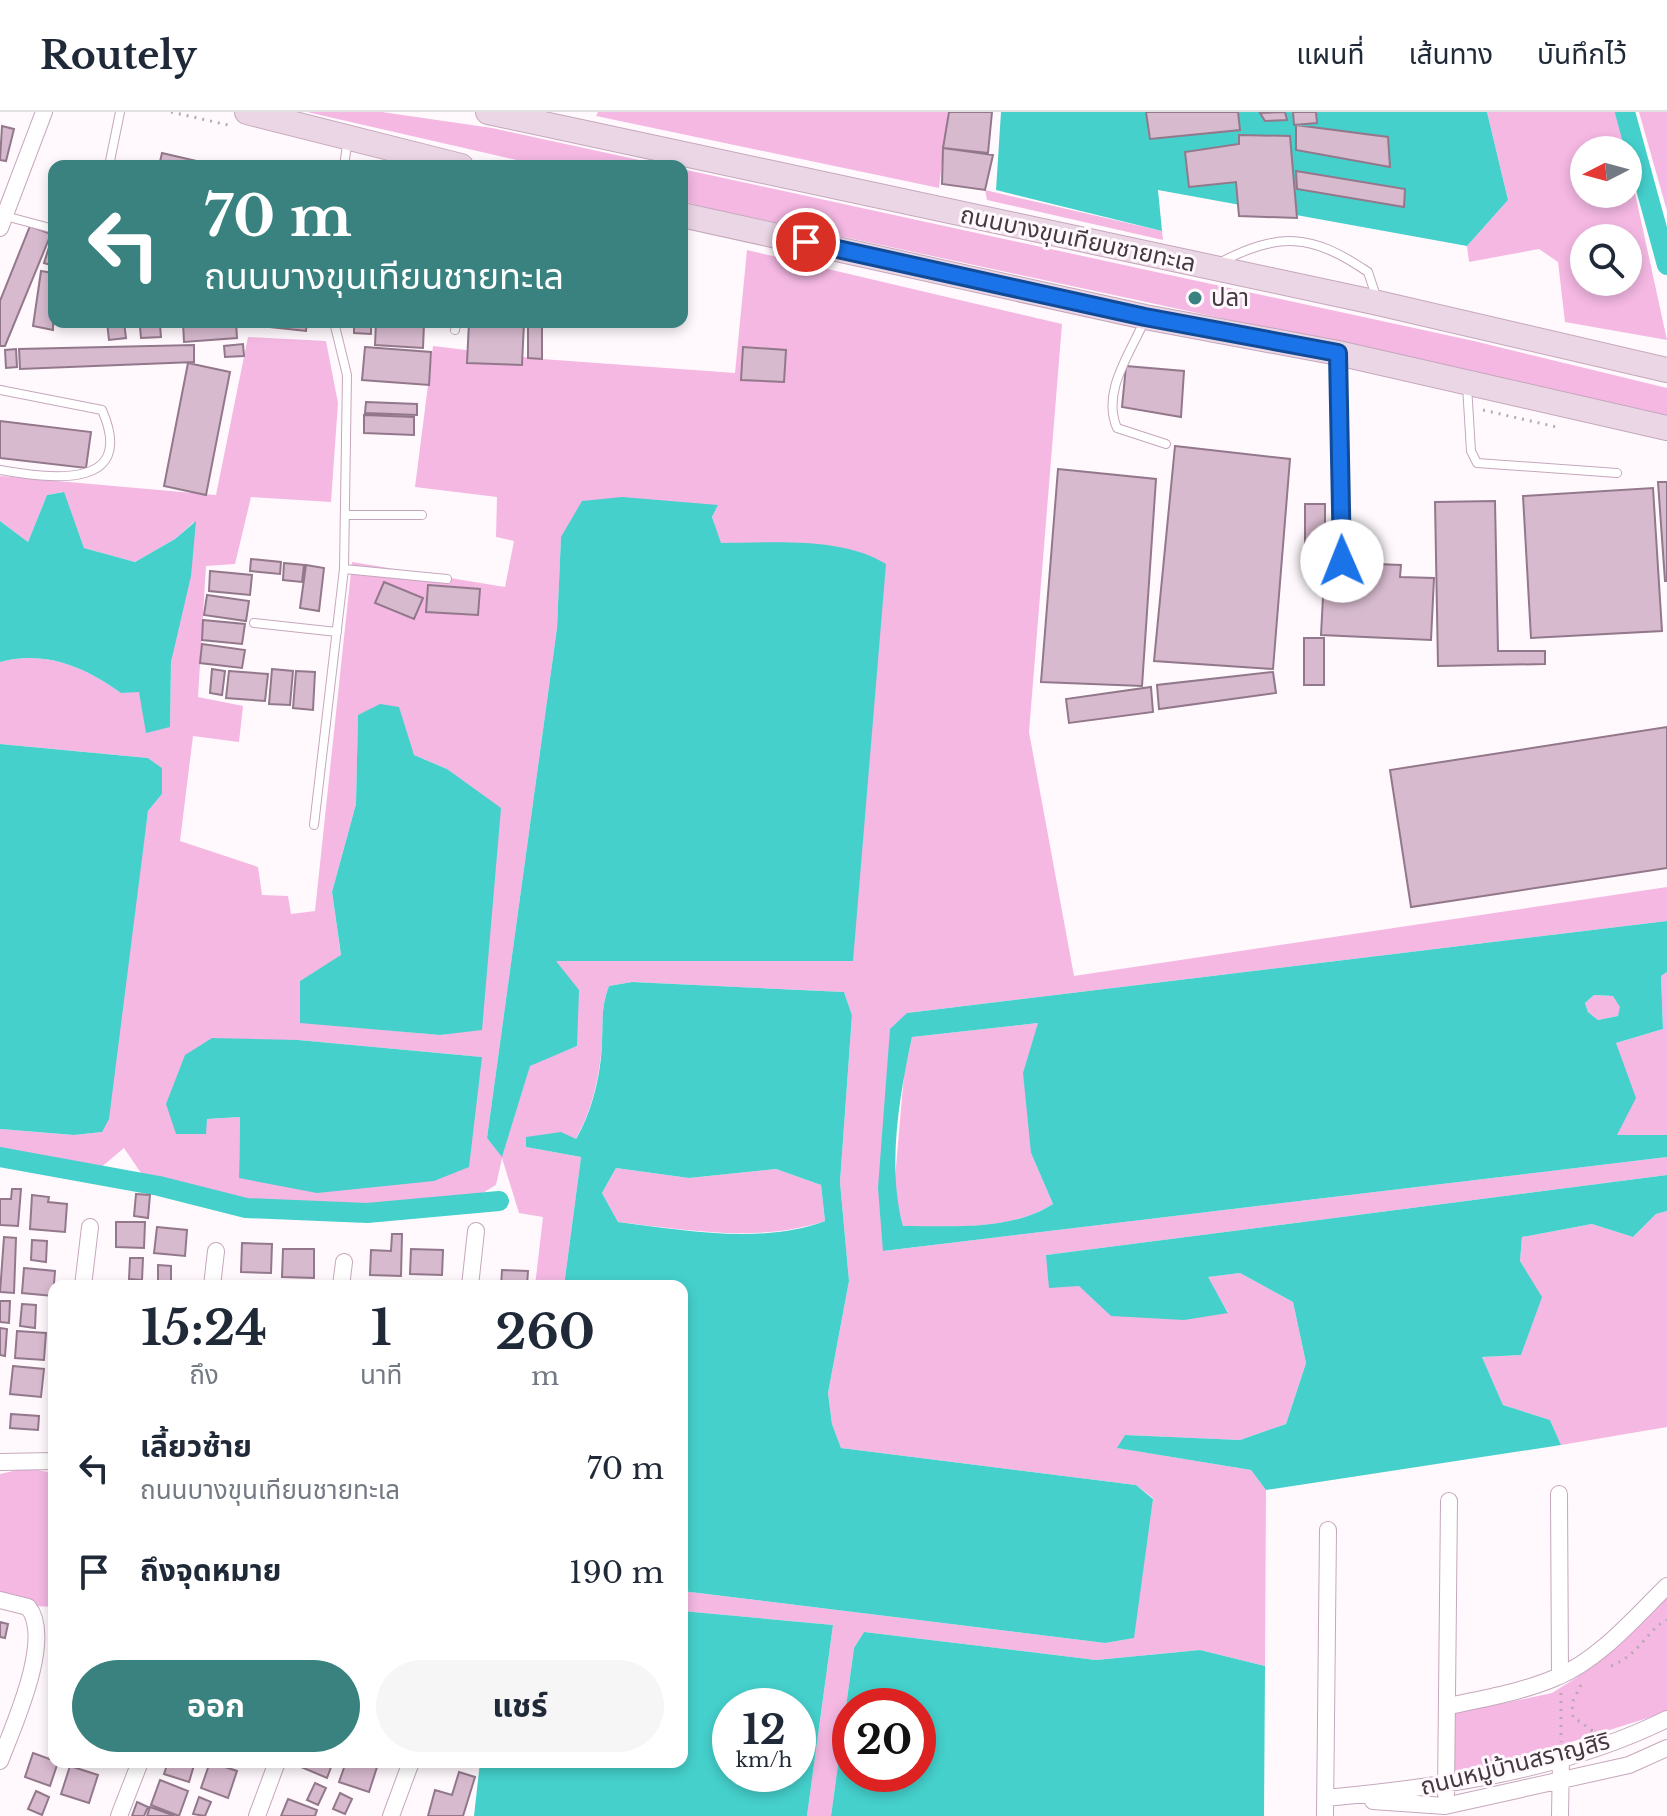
<!DOCTYPE html>
<html lang="th">
<head>
<meta charset="utf-8">
<style>
  :root { --surface:#fff; --page:#f6f6f7; --text:#1f2937; --muted:#747a83; --line:#e0e1e3; --accent:#3a8280 }
  body { margin:0; font-family:"Libre Baskerville","Noto Sans Thai",serif; background:var(--page); color:var(--text); height:100vh; display:flex; flex-direction:column; font-size:30px; white-space:nowrap }
  * { box-sizing:border-box; margin:0 }
  p { font-size:26px; color:var(--muted) }
  .icon { flex:none; width:44px; height:44px; fill:none; stroke:currentColor; stroke-width:2; stroke-linecap:round; stroke-linejoin:round }
  .map { position:relative; flex:1; overflow:hidden }
  .sheet { position:absolute; left:48px; top:1168px; width:640px; height:488px; display:flex; flex-direction:column; background:var(--surface); border-radius:16px; box-shadow:0 4px 12px #0003 }
  .sheet>* { flex:none }
  .hud { position:absolute; left:48px; top:48px; width:640px; height:168px; border-radius:16px; box-shadow:0 4px 12px #0003; background:#3a8280; color:#fff; overflow:hidden }
  .needle { width:52px; rotate:264deg }
  .controls { position:absolute; left:1570px; top:24px; display:grid; gap:16px }
  .controls a { display:grid; place-items:center; width:72px; height:72px; border-radius:50%; background:var(--surface); box-shadow:0 4px 12px #0003; font-size:40px }
  .speed { position:absolute; left:712px; top:1576px; display:flex; gap:16px; font-size:40px; font-weight:700; text-align:center }
  .speed>* { display:grid; place-content:center; width:104px; height:104px; border-radius:50%; background:var(--surface); box-shadow:0 4px 12px #0003; line-height:1 }
  .speed small { font-size:20px; font-weight:400 }
  .speed .limit { border:12px solid #d22; background:#fff; color:#111 }
  .pin { position:absolute; display:grid; place-items:center; width:68px; height:68px; color:#fff; margin:-34px; border:4px solid #fff; border-radius:50%; box-shadow:0 2px 8px #0007 }
  .me { position:absolute; width:88px; margin:-44px; rotate:359deg; stroke-linejoin:round; filter:drop-shadow(0 0 6px #0008) }
  .turn { display:flex; align-items:center; gap:28px; height:168px; padding:0 24px; font-size:36px }
  .turn .icon { width:104px; height:104px; stroke-width:2.5 }
  .turn b { display:block; font-size:56px; line-height:68px }
  .eta { display:flex; justify-content:space-evenly; align-items:center; height:136px; text-align:center }
  .eta b { font-size:48px; font-weight:700; line-height:56px }
  .action { display:flex; gap:16px; margin-top:auto; padding:16px 24px }
  .action a { flex:1; height:92px; border-radius:48px; background:var(--accent); color:#fff; font-size:32px; font-weight:700; line-height:92px; text-align:center }
  .action a+a { background:var(--page); color:var(--text) }
  ul { padding:0; list-style:none }
  li { display:flex; align-items:center; gap:24px; height:104px; padding:0 24px }
  li div { flex:1 }
  li b { display:block; font-size:30px }
  li em { font-style:normal }
  header { display:flex; align-items:center; gap:48px; box-sizing:border-box; height:112px; padding:0 40px; background:var(--surface); border-bottom:2px solid var(--line) }
  header strong { font-size:38px }
  nav { display:flex; gap:44px; margin-inline-start:auto; font-size:28px }
  .map>svg:first-child { display:block }
  .green { fill:#f4b8e3; fill-rule:evenodd }
  .water { fill:#45d0cc; fill-rule:evenodd }
  .lines { fill:none; stroke-linecap:round; stroke-linejoin:round }
  .canal { stroke:#45d0cc; stroke-width:20 }
  .building { fill:#d7bace; stroke:#93788b; stroke-width:2 }
  .lane-casing { stroke:#c5a7bc; stroke-width:10 }
  .street-casing { stroke:#c5a7bc; stroke-width:18 }
  .secondary-casing { stroke:#c5a7bc; stroke-width:26 }
  .path { stroke:#b4abb1; stroke-width:3; stroke-dasharray:2 6; stroke-linecap:butt }
  .lane { stroke:#fff; stroke-width:8 }
  .street { stroke:#fff; stroke-width:16 }
  .secondary { stroke:#ead6e5; stroke-width:24 }
  .route-casing { stroke:#114b97; stroke-width:20 }
  .route { stroke:#1a73e8; stroke-width:14 }
  .poi-dot { fill:#3a8280; stroke:#fff9fd; stroke-width:3 }
  .labels { text-anchor:middle; stroke-width:6; stroke-linejoin:round; paint-order:stroke }
  .street-label { font-size:24px; fill:#443841; stroke:#fff9fd }
  .poi-label { font-size:24px; fill:#443841; stroke:#fff9fd; text-anchor:start }
</style>
</head>
<body>
<header>
<strong>Routely</strong>
<nav><a>แผนที่</a><a>เส้นทาง</a><a>บันทึกไว้</a></nav>
</header>
<div class="map">
<svg width="1667" height="1704" viewBox="0 0 1667 1704">
  <rect width="100%" height="100%" fill="#fff9fd"/>
  <!-- green -->
  <path class="green" d="M 307,0 L 382,0 L 492,16 L 667,54 L 543,54 Z
    M 598,0 L 948,0 L 939,76 L 596,4 Z
    M 1487,0 L 1615,0 L 1626,38 L 1584,38 L 1584,82 L 1628,82 L 1628,49 L 1667,228 L 1565,210 L 1558,150 L 1539,137 L 1469,150 L 1467,134 L 1508,88 ZM 1584,126 L 1628,126 L 1628,170 L 1584,170 Z
    M 1639,0 L 1667,0 L 1667,99 Z
    M 682,57 L 1474,229 L 1667,276 L 1667,303 L 1612,295 L 1347,233 L 704,95 L 682,89 Z
    M 985,78 L 1162,119 L 1163,128 L 987,88 Z
    M 747,138 L 1062,212 L 1029,620 L 1074,864 L 1667,775 L 1667,809 L 907,901 L 883,1139 L 1667,1045 L 1667,1063 L 1046,1143 L 1112,1204 L 1228,1200 L 1207,1165 L 1240,1161 L 1293,1190 L 1306,1251 L 1286,1312 L 1240,1328 L 1125,1323 L 1118,1336 L 1251,1358 L 1266,1378 L 1265,1554 L 1200,1538 L 1096,1548 L 864,1520 L 854,1536 L 831,1704 L 807,1704 L 833,1513 L 682,1499 L 682,1479 L 1105,1531 L 1133,1526 L 1153,1386 L 1136,1373 L 841,1336 L 832,1312 L 828,1281 L 849,1169 L 840,1070 L 852,903 L 844,880 L 632,870 L 609,874 C 601,895 603,909 602,930 C 600,963 592,1000 575,1028 L 526,1035 L 581,1045 L 564,1174 L 535,1174 L 543,1105 L 519,1101 L 502,1046 L 496,1073 L 481,1082 L 361,1095 L 287,1092 L 220,1085 L 143,1064 L 124,1036 L 99,1057 L 0,1039 L 0,1017 L 74,1023 L 101,1020 L 148,699 L 162,682 L 162,656 L 148,646 L 0,632 L 0,550 C 45,538 85,555 121,581 L 139,579 L 170,615 L 171,550 L 194,410 L 175,427 L 135,450 L 84,436 L 63,380 L 47,383 L 28,430 L 0,409 L 0,364 L 216,383 L 248,225 L 326,229 L 338,291 L 331,390 L 251,385 L 235,452 L 206,454 L 198,585 L 243,594 L 239,630 L 193,624 L 180,729 L 258,755 L 262,783 L 288,784 L 291,802 L 315,799 L 352,450 L 505,475 L 514,429 L 496,425 L 497,385 L 415,375 L 433,234 L 542,247 L 735,261 ZM 718,393 L 712,405 L 720,431 L 793,431 L 555,849 L 577,934 L 530,953 L 502,1044 L 487,1026 L 557,516 L 561,426 ZM 358,604 L 414,643 L 447,657 L 484,862 L 481,917 L 440,923 L 300,910 L 300,869 L 341,844 L 332,780 L 356,692 ZM 298,928 L 482,945 L 482,946 L 239,1066 L 240,1005 L 206,1007 Z
    M 1667,860 L 1667,1023 L 1617,1023 L 1616,931 L 1663,917 L 1661,864 Z
    M 1594,883 L 1613,884 L 1621,895 L 1618,904 L 1598,908 L 1588,900 L 1585,891 Z
    M 1038,911 L 1031,1041 L 1053,1092 C 1010,1119 953,1114 903,1115 L 894,1078 L 904,962 L 912,925 Z
    M 616,1056 L 689,1066 L 776,1057 L 821,1073 L 825,1109 C 759,1131 686,1118 618,1110 L 602,1081 Z
    M 1667,1099 L 1667,1315 L 1561,1333 L 1550,1308 L 1503,1293 L 1482,1245 L 1521,1243 L 1541,1185 L 1520,1149 L 1522,1125 L 1592,1112 L 1633,1125 L 1656,1102 Z
    M 26,1356 L 54,1361 L 54,1495 L 34,1494 L 0,1481 L 0,1362 Z
    M 1667,1483 L 1667,1600 L 1463,1664 L 1455,1659 L 1452,1602 L 1552,1581 L 1576,1566 Z"/>
  <!-- water -->
  <path class="water" d="M 1001,0 L 1487,0 L 1508,88 L 1467,134 L 1158,78 L 1162,119 L 996,78 Z
    M 64,380 L 84,436 L 135,450 L 175,427 L 196,409 L 191,464 L 171,550 L 170,615 L 146,621 L 139,580 L 121,581 C 85,555 45,538 0,550 L 0,409 L 28,430 L 47,383 Z
    M 622,385 L 718,393 L 712,405 L 721,431 C 772,431 841,424 886,452 L 853,849 L 556,849 L 579,878 L 577,934 L 530,954 L 502,1045 L 487,1026 L 557,516 L 561,425 L 582,389 Z
    M 380,592 L 399,595 L 414,643 L 447,657 L 501,696 L 482,918 L 440,923 L 300,911 L 300,869 L 341,843 L 332,780 L 356,692 L 358,603 Z
    M 0,632 L 148,646 L 162,656 L 162,682 L 148,699 L 109,1007 L 102,1020 L 74,1023 L 0,1017 Z
    M 1667,809 L 1667,860 L 1661,864 L 1663,917 L 1616,931 L 1636,986 L 1617,1023 L 1667,1023 L 1667,1045 L 883,1139 L 878,1076 L 890,917 L 907,901 ZM 1594,883 L 1613,884 L 1620,895 L 1618,904 L 1598,908 L 1588,900 L 1585,891 ZM 1038,911 L 1023,961 L 1031,1041 L 1053,1092 C 1011,1119 952,1114 903,1114 C 887,1056 899,985 912,925 Z
    M 632,870 L 844,880 L 852,903 L 840,1070 L 849,1169 L 828,1281 L 832,1312 L 841,1336 L 1136,1373 L 1153,1387 L 1134,1526 L 1105,1531 L 682,1479 L 682,1174 L 564,1174 L 581,1045 L 526,1035 L 526,1025 L 561,1020 L 576,1027 C 592,1000 601,963 602,930 C 603,909 601,895 609,874 ZM 616,1056 L 689,1066 L 776,1057 L 821,1073 L 825,1109 C 761,1133 684,1118 618,1110 L 602,1081 Z
    M 212,926 L 298,928 L 482,945 L 469,1055 L 434,1069 L 317,1081 L 239,1066 L 240,1005 L 207,1007 L 206,1022 L 176,1022 L 166,992 L 185,943 Z
    M 1667,1063 L 1667,1099 L 1656,1102 L 1633,1125 L 1592,1112 L 1522,1125 L 1520,1149 L 1542,1185 L 1521,1243 L 1482,1245 L 1503,1293 L 1550,1308 L 1561,1333 L 1266,1378 L 1251,1358 L 1117,1336 L 1125,1323 L 1240,1328 L 1286,1312 L 1306,1251 L 1293,1190 L 1240,1161 L 1208,1165 L 1228,1201 L 1184,1208 L 1111,1204 L 1079,1174 L 1049,1176 L 1046,1143 Z
    M 682,1499 L 833,1513 L 807,1704 L 474,1704 L 480,1650 L 682,1650 ZM 798,1594 L 798,1662 L 730,1662 L 730,1594 Z
    M 864,1520 L 1096,1548 L 1200,1538 L 1265,1554 L 1264,1704 L 831,1704 L 854,1536 ZM 850,1594 L 918,1594 L 918,1662 L 850,1662 Z"/>
  <g class="lines">
    <!-- canal -->
    <path class="canal" d="M 1625,0 L 1667,153
      M 0,1045 L 159,1074 L 246,1096 L 367,1101 L 499,1089"/>
  </g>
  <!-- building -->
  <path class="building" d="M 949,0 L 992,0 L 988,41 L 943,36 Z
    M 1146,0 L 1238,0 L 1240,18 L 1150,27 Z
    M 1285,0 L 1287,8 L 1265,9 L 1260,1 Z
    M 1293,0 L 1316,0 L 1317,11 L 1294,13 Z
    M 1296,13 L 1388,25 L 1390,55 L 1296,38 Z
    M 2,14 L 14,17 L 6,49 L 0,48 Z
    M 1239,23 L 1290,24 L 1297,106 L 1239,104 L 1236,70 L 1189,75 L 1185,40 L 1239,32 Z
    M 943,36 L 993,43 L 985,78 L 942,72 Z
    M 162,41 L 218,54 L 159,54 Z
    M 1296,59 L 1405,77 L 1404,95 L 1297,77 Z
    M 30,114 L 51,122 L 5,234 L 0,234 L 0,189 Z
    M 49,135 L 54,137 L 54,154 L 44,151 Z
    M 41,159 L 54,161 L 53,218 L 33,214 Z
    M 107,210 L 124,210 L 126,226 L 109,228 Z
    M 183,210 L 236,210 L 237,226 L 184,230 Z
    M 261,210 L 307,210 L 306,219 L 261,214 Z
    M 354,210 L 371,210 L 371,222 L 354,221 Z
    M 376,210 L 424,212 L 423,236 L 375,233 Z
    M 469,210 L 524,210 L 522,253 L 467,251 Z
    M 528,210 L 542,210 L 542,247 L 528,246 Z
    M 160,213 L 161,225 L 141,226 L 140,215 Z
    M 243,232 L 244,244 L 225,245 L 224,234 Z
    M 194,233 L 194,250 L 20,257 L 19,237 Z
    M 365,235 L 431,240 L 429,273 L 362,268 Z
    M 743,235 L 786,238 L 784,270 L 741,268 Z
    M 16,237 L 17,255 L 6,256 L 5,238 Z
    M 188,251 L 230,260 L 206,383 L 164,374 Z
    M 1126,254 L 1184,259 L 1181,305 L 1122,295 Z
    M 366,290 L 417,292 L 417,303 L 365,301 Z
    M 364,303 L 414,305 L 414,323 L 364,321 Z
    M 0,309 L 91,320 L 86,356 L 0,346 Z
    M 1175,334 L 1290,347 L 1273,557 L 1154,549 Z
    M 1058,357 L 1156,367 L 1142,574 L 1041,570 Z
    M 1658,370 L 1667,370 L 1667,469 L 1665,469 Z
    M 1653,376 L 1662,519 L 1531,526 L 1523,384 Z
    M 1495,389 L 1498,539 L 1545,539 L 1545,552 L 1438,554 L 1435,390 Z
    M 1305,392 L 1325,392 L 1325,462 L 1305,462 Z
    M 251,447 L 281,450 L 280,462 L 250,459 Z
    M 284,451 L 304,453 L 302,470 L 283,468 Z
    M 1376,452 L 1401,453 L 1400,465 L 1434,466 L 1431,528 L 1321,523 L 1324,466 L 1375,468 Z
    M 306,453 L 324,456 L 319,499 L 300,496 Z
    M 210,459 L 252,463 L 250,483 L 209,479 Z
    M 384,470 L 423,486 L 414,507 L 375,491 Z
    M 428,473 L 480,477 L 478,503 L 426,500 Z
    M 207,483 L 249,489 L 246,509 L 204,503 Z
    M 203,508 L 245,512 L 242,532 L 202,528 Z
    M 1304,526 L 1324,526 L 1324,573 L 1304,573 Z
    M 202,532 L 245,538 L 242,556 L 200,551 Z
    M 212,557 L 225,559 L 222,583 L 210,581 Z
    M 272,557 L 293,559 L 290,593 L 269,592 Z
    M 229,559 L 268,562 L 265,589 L 226,586 Z
    M 296,559 L 315,560 L 313,598 L 293,596 Z
    M 1273,560 L 1276,581 L 1159,597 L 1157,573 Z
    M 1151,575 L 1153,600 L 1069,611 L 1066,587 Z
    M 1667,615 L 1667,756 L 1411,795 L 1390,658 Z
    M 12,1077 L 21,1077 L 18,1114 L 0,1113 L 0,1087 L 11,1087 Z
    M 136,1082 L 150,1083 L 148,1106 L 134,1104 Z
    M 32,1083 L 49,1085 L 48,1090 L 67,1092 L 65,1120 L 30,1117 Z
    M 116,1110 L 145,1110 L 144,1136 L 116,1135 Z
    M 157,1115 L 187,1118 L 185,1144 L 154,1141 Z
    M 392,1122 L 402,1122 L 401,1164 L 370,1163 L 371,1138 L 391,1139 Z
    M 4,1125 L 16,1126 L 14,1181 L 0,1180 Z
    M 32,1128 L 47,1129 L 46,1150 L 31,1148 Z
    M 242,1131 L 272,1132 L 271,1161 L 241,1160 Z
    M 283,1137 L 314,1137 L 314,1166 L 282,1165 Z
    M 411,1137 L 443,1138 L 442,1163 L 410,1162 Z
    M 130,1146 L 143,1146 L 142,1168 L 129,1167 Z
    M 158,1153 L 171,1154 L 171,1174 L 158,1174 Z
    M 24,1156 L 55,1159 L 53,1184 L 22,1181 Z
    M 502,1158 L 528,1159 L 527,1174 L 501,1174 Z
    M 0,1189 L 10,1189 L 9,1211 L 0,1210 Z
    M 22,1192 L 36,1193 L 35,1216 L 20,1214 Z
    M 0,1216 L 7,1217 L 5,1244 L 0,1243 Z
    M 17,1219 L 46,1221 L 44,1248 L 15,1246 Z
    M 13,1254 L 44,1257 L 41,1285 L 10,1282 Z
    M 11,1302 L 39,1304 L 38,1318 L 10,1316 Z
    M 0,1510 L 8,1512 L 5,1526 L 0,1525 Z
    M 33,1641 L 58,1650 L 50,1674 L 25,1665 Z
    M 168,1650 L 195,1650 L 189,1670 L 164,1662 Z
    M 210,1650 L 237,1659 L 228,1686 L 201,1676 Z
    M 303,1650 L 333,1650 L 327,1666 L 301,1655 Z
    M 346,1650 L 378,1652 L 369,1680 L 339,1670 Z
    M 70,1654 L 98,1663 L 89,1691 L 61,1682 Z
    M 459,1660 L 475,1665 L 463,1704 L 428,1704 L 435,1678 L 452,1683 Z
    M 160,1668 L 188,1679 L 179,1704 L 151,1693 Z
    M 315,1671 L 326,1676 L 318,1693 L 307,1688 Z
    M 36,1679 L 49,1685 L 42,1703 L 28,1697 Z
    M 340,1681 L 352,1687 L 345,1702 L 333,1697 Z
    M 199,1685 L 211,1690 L 205,1704 L 193,1702 Z
    M 288,1687 L 317,1698 L 315,1704 L 281,1704 Z
    M 137,1690 L 148,1695 L 144,1704 L 132,1704 Z
    M 150,1695 L 175,1704 L 147,1704 Z"/>
  <g class="lines">
    <!-- lane casing -->
    <g class="lane-casing">
      <path id="lane" d="M 109,54 L 120,0
        M 344,54 L 348,26
        M 5,104 L 54,117
        M 1219,151 C 1279,120 1311,121 1368,160 L 1377,187
        M 1145,207 C 1131,241 1101,279 1117,316 L 1166,332
        M 334,210 L 347,263 L 344,457 L 447,467
        M 455,218 L 457,210
        M 1338,242 L 1342,449
        M 1467,274 L 1471,339 L 1477,351 L 1617,361
        M 0,278 L 102,298 C 138,380 47,366 0,358
        M 345,403 L 422,403
        M 254,511 L 337,520
        M 314,713 L 344,457"/>
    </g>
    <!-- street casing -->
    <g class="street-casing">
      <path id="street" d="M 0,116 L 44,0
        M 83,1174 L 90,1115
        M 212,1174 L 216,1139
        M 341,1174 L 344,1150
        M 470,1174 L 476,1119
        M 0,1350 L 54,1349
        M 1559,1382 L 1560,1564
        M 0,1488 L 28,1495 C 54,1526 13,1615 0,1649
        M 1449,1594 C 1485,1586 1523,1580 1557,1565 C 1599,1548 1635,1505 1667,1474
        M 1446,1682 L 1449,1389
        M 1326,1686 C 1441,1675 1562,1659 1667,1607
        M 1373,1689 L 1445,1694 L 1629,1653 L 1667,1636
        M 119,1704 L 140,1650
        M 257,1704 L 277,1650
        M 391,1704 L 411,1650
        M 1325,1704 L 1328,1418
        M 1560,1704 L 1561,1645"/>
    </g>
    <!-- secondary casing -->
    <g class="secondary-casing">
      <path id="secondary" d="M 247,0 L 461,54
        M 488,0 L 1378,191 L 1667,258
        M 682,103 L 1145,205 L 1338,241 L 1667,316"/>
    </g>
    <!-- path -->
    <path class="path" d="M 171,0 L 228,13
      M 1483,298 L 1561,316
      M 1611,1554 C 1642,1541 1646,1518 1667,1508
      M 1581,1573 L 1572,1591 L 1573,1605 L 1593,1619
      M 1561,1581 L 1561,1630"/>
    <!-- lane -->
    <use href="#lane" class="lane"/>
    <!-- street -->
    <use href="#street" class="street"/>
    <!-- secondary -->
    <use href="#secondary" class="secondary"/>
  </g>
  <g class="lines">
    <!-- route casing -->
    <g class="route-casing">
      <path id="route" d="M 806,130 L 1145,205 L 1338,241 L 1342,449"/>
    </g>
    <!-- route -->
    <use href="#route" class="route"/>
  </g>
  <!-- markers -->
  <circle class="poi-dot" cx="1195" cy="186" r="8"/>
  <g class="labels">
    <!-- street labels -->
    <g class="street-label">
      <text transform="translate(1078 127) rotate(12)" y="8">ถนนบางขุนเทียนชายทะเล</text>
      <text transform="translate(1515 1652) rotate(-14)" y="8">ถนนหมู่บ้านสราญสิริ</text>
    </g>
    <!-- poi labels -->
    <g class="poi-label">
      <text x="1211" y="194">ปลา</text>
    </g>
  </g>
</svg>
<div class="controls">
<a><svg class="needle" viewBox="-14 -14 28 28"><path d="M0-13l5 13h-10z" fill="#e53935"/><path d="M0 13l5-13h-10z" fill="#747a83"/></svg></a>
<a><svg class="icon" aria-label="search" viewBox="0 0 24 24"><circle cx="10" cy="10" r="6"/><path d="M15 15l6 6"/></svg></a>
</div>
<div class="speed"><div>12<small>km/h</small></div><div class="limit">20</div></div>
<div class="pin" style="left:806px;top:130px;background:#d93025"><svg class="icon" aria-label="arrive" viewBox="0 0 24 24"><path d="M6 21V4h12l-3 4 3 4H6"/></svg></div>
<svg class="me" style="left:1342px;top:449px" viewBox="-20 -20 40 40"><circle r="19" fill="#fff"/><path d="M0-13L10 11 0 6-10 11z" fill="#1a73e8"/></svg>
<div class="hud">
<div class="turn"><svg class="icon" aria-label="left" viewBox="0 0 24 24"><path d="M17 20v-9H6M10 6l-5 5 5 5"/></svg><div><b>70 m</b>ถนนบางขุนเทียนชายทะเล</div></div>
</div>
<section class="sheet">
<div class="eta">
<div><b>15:24</b><p>ถึง</p></div>
<div><b>1</b><p>นาที</p></div>
<div><b>260</b><p>m</p></div>
</div>
<ul>
<li><svg class="icon" aria-label="left" viewBox="0 0 24 24"><path d="M17 20v-9H6M10 6l-5 5 5 5"/></svg><div><b>เลี้ยวซ้าย</b><p>ถนนบางขุนเทียนชายทะเล</p></div><em>70 m</em></li>
<li><svg class="icon" aria-label="arrive" viewBox="0 0 24 24"><path d="M6 21V4h12l-3 4 3 4H6"/></svg><div><b>ถึงจุดหมาย</b></div><em>190 m</em></li>
</ul>
<div class="action"><a>ออก</a><a>แชร์</a></div>
</section>
</div>
</body>
</html>
